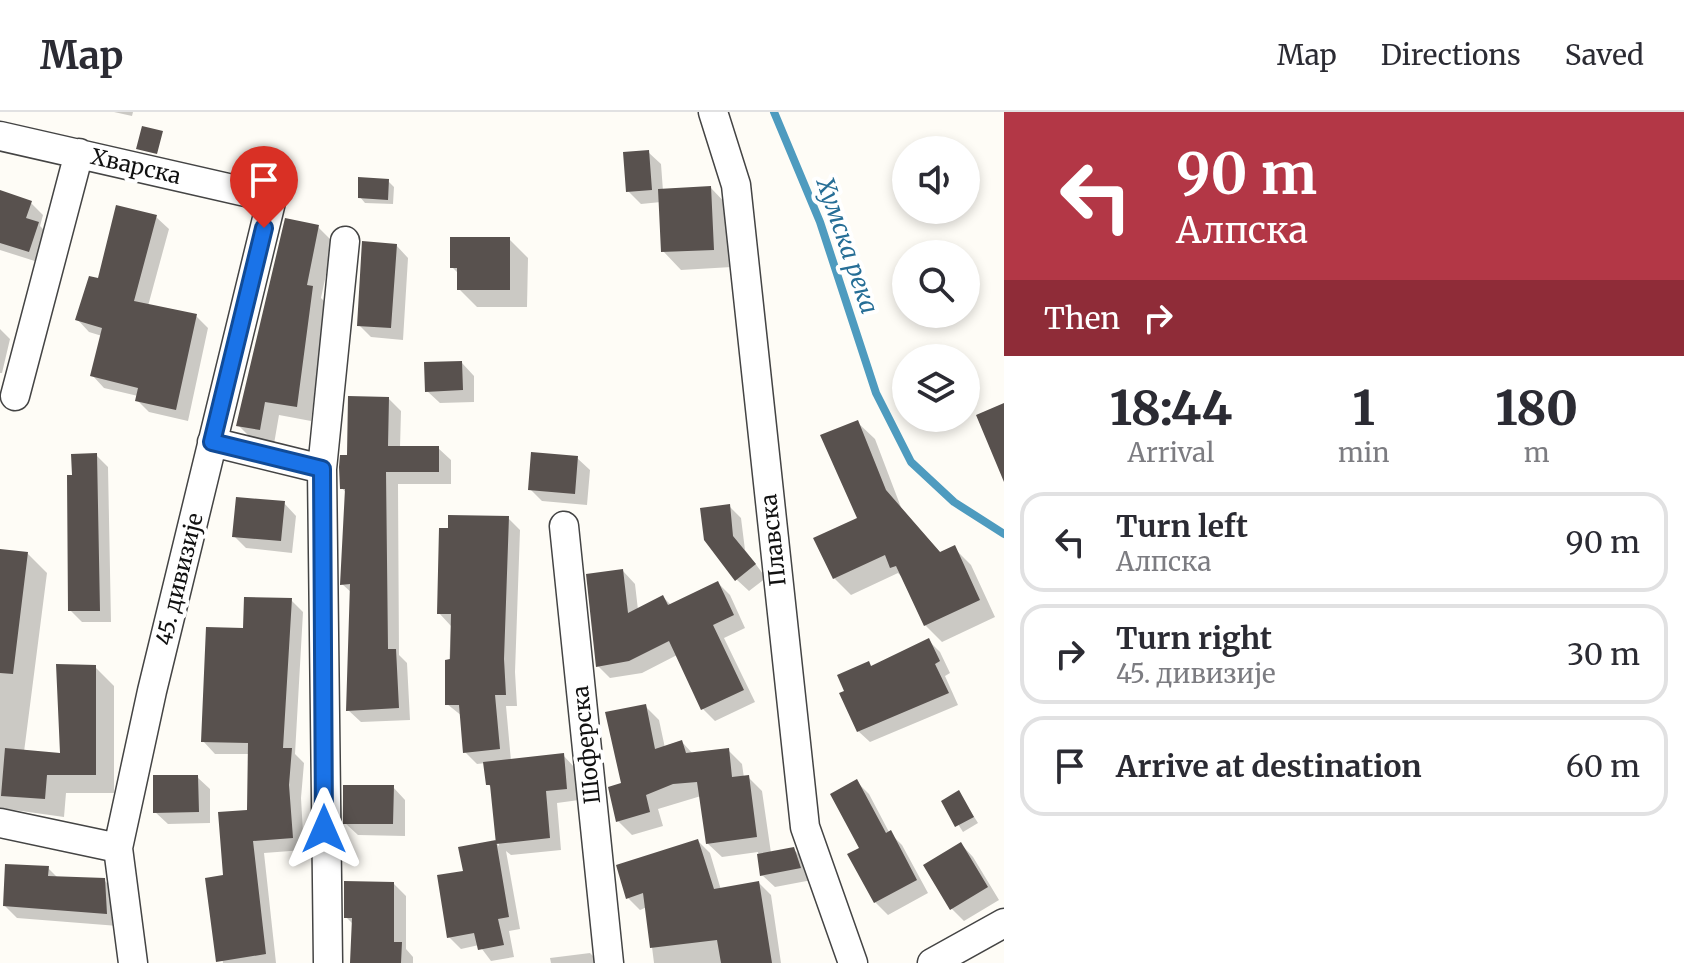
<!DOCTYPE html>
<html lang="en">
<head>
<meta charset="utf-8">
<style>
  :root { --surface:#fff; --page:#f2f2f3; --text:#2b2b33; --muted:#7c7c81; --line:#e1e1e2 }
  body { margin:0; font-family:Merriweather,serif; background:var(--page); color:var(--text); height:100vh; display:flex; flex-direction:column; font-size:30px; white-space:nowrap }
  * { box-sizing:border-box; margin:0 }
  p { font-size:26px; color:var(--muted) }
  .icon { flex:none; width:44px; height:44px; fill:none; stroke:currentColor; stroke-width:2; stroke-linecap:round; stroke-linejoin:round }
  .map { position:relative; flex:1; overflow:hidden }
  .sheet { display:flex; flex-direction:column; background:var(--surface); width:680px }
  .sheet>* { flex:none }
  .hud { background:#b33746; color:#fff; overflow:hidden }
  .fabs { position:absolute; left:892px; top:24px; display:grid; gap:16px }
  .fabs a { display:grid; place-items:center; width:88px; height:88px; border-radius:50%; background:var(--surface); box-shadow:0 4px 12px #0003; font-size:40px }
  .pin { position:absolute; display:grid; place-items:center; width:68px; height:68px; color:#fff; margin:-82px -34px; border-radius:50% 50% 50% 0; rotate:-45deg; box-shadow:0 0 8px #0007 }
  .pin .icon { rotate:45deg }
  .me { position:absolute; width:88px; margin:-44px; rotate:0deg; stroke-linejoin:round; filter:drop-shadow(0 0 6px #0008) }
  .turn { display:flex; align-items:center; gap:28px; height:168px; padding:0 40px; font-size:36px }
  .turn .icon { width:104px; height:104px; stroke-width:2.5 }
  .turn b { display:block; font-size:56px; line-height:68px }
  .then { display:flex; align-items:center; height:76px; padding:0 40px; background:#0003; gap:16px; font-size:30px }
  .eta { display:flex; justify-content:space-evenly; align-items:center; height:136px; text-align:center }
  .eta b { font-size:48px; font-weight:800; line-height:56px }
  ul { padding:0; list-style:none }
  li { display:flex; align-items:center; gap:24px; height:100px; margin:0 16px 12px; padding:0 24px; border:4px solid var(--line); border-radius:24px }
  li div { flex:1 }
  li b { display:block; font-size:30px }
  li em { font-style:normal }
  header { display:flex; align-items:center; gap:48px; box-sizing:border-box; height:112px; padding:0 40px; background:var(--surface); border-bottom:2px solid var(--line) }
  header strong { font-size:38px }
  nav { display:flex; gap:44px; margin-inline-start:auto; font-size:28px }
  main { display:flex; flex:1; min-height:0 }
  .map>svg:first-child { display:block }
  .shadow { fill:#0003 }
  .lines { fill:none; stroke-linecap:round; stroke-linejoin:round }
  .stream { stroke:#4e9bbf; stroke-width:8 }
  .building { fill:#58514e }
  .minor-casing { stroke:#444; stroke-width:31 }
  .minor { stroke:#fff; stroke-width:28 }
  .route-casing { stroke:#114b97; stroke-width:20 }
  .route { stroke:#1a73e8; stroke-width:14 }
  .labels { text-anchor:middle; stroke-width:8; stroke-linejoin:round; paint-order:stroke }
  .street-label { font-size:22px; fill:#111; stroke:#fff }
  .water-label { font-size:24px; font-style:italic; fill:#266e96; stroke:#fff }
</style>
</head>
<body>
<header>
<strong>Map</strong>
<nav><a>Map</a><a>Directions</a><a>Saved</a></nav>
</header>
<main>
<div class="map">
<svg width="1004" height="851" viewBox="0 0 1004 851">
  <rect width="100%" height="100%" fill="#fefcf6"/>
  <!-- shadow -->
  <path class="shadow" d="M 114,0 L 133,0 L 132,4 Z
    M 648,40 L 661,52 L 663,79 L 711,76 L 729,95 L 732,155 L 681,158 L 663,139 L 661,90 L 641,92 L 628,79 Z
    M 388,69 L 394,75 L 393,92 L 365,91 L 360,85 Z
    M 0,80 L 31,91 L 43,103 L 40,114 L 50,124 L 41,151 L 0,138 Z
    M 156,105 L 169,117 L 148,194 L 196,204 L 208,216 L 188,309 L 149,300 L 137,288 L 138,284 L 104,276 L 92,263 L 102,224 L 89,220 L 77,207 L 99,169 Z
    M 318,115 L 333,130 L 321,186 L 326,191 L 311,309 L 279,303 L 274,332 L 253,328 L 238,313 Z
    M 509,127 L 528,146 L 527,195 L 477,195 L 459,177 L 459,162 L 452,155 Z
    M 396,133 L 408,146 L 403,228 L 371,225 L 359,213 Z
    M 0,217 L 10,227 L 2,261 L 0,261 Z
    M 462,251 L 474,264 L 474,290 L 440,291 L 427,279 Z
    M 388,286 L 401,299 L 400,336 L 438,336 L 451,348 L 451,372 L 398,372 L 399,543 L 407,551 L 410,608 L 361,610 L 348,598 L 352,481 L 342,472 L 347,382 L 342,376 L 349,345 Z
    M 857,310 L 875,327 L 902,398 L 941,441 L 954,436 L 971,453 L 995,505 L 942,530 L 925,513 L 905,468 L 898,461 L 851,483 L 834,466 L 859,407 Z
    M 96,343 L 108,355 L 111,510 L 82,510 L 70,498 L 75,365 Z
    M 577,346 L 590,358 L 587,393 L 542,389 L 530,377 Z
    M 284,391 L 296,404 L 292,441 L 246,436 L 234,424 Z
    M 729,394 L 741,406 L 745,438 L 766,466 L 749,479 L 736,467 Z
    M 508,406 L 520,418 L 515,560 L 517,594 L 506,594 L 511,649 L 563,643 L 575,656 L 579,688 L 557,691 L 561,738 L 511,743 L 506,739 L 520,817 L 509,819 L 514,845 L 491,849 L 479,833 L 461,837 L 449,825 L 465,760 L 495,730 L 499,734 L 493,677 L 488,672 L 486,651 L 477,652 L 465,640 L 462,604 L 447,592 L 451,514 L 439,501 Z
    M 0,439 L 28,442 L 47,461 L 24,640 L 62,643 L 95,555 L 114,574 L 114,681 L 66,681 L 64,705 L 0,696 Z
    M 623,459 L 635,472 L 638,498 L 663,485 L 671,493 L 718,471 L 730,483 L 745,516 L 724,526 L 755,590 L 715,609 L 703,597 L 677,543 L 642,561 L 610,566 L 598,554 Z
    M 291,488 L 303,500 L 295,642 L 304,651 L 301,686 L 304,738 L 264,741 L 276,851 L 223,851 L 207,767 L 225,765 L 249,700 L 250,642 L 215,642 L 203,629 L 245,518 Z
    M 929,529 L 940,540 L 950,561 L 945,564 L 958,593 L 870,630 L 858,619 L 872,555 Z
    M 645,594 L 659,608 L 665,636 L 682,630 L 693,642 L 728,638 L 742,652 L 744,666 L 748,665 L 762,679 L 771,741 L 793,737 L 806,749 L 812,768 L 775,775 L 762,763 L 758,740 L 722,745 L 707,731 L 701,684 L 658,697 L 663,714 L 632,723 L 618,709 L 623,673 Z
    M 197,665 L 210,677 L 210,711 L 168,712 L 155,700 Z
    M 857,670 L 869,682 L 889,720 L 902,733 L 928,781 L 888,803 L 875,790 L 861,737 Z
    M 393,675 L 405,688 L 405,724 L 358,723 L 345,711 Z
    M 959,681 L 978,711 L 963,720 L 944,690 Z
    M 698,729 L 710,741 L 721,778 L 759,771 L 771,783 L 781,851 L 654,851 L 647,795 L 640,798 L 628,786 Z
    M 961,732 L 973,745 L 999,788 L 964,809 L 952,797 Z
    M 48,756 L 58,766 L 104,768 L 116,780 L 118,814 L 17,806 L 5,794 Z
    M 394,772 L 406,784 L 406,837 L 413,845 L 413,851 L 351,851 L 353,812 L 346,805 Z
    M 590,841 L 600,851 L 551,851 L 550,846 Z"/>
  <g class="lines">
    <!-- stream -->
    <path class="stream" d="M 774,0 L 820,110 L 876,281 L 911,350 L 954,390 L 1004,422"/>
  </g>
  <!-- building -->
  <path class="building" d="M 142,14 L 163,19 L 157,42 L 136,37 Z
    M 649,38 L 652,78 L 626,80 L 623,40 Z
    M 358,65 L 389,67 L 388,88 L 358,86 Z
    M 711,74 L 714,138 L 661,140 L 658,77 Z
    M 0,78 L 32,89 L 26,106 L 39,110 L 29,140 L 0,131 Z
    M 116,93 L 157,103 L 134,189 L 197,202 L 176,298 L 135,289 L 138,276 L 90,264 L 102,216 L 75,208 L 89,164 L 98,166 Z
    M 285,106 L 319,113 L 307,173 L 313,174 L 297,295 L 265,290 L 260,318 L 236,314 Z
    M 450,125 L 510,125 L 510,178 L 457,178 L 457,156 L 450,156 Z
    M 362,129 L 397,132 L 391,216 L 357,214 Z
    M 462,249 L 463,278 L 425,280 L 424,250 Z
    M 348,284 L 389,285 L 388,334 L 439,334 L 439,360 L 386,360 L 388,537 L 396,537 L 399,596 L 346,599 L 350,472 L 340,473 L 345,377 L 340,377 L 339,355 L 340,343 L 347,343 Z
    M 1004,291 L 1004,370 L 976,303 Z
    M 858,308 L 886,378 L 940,440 L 955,433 L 980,488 L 924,514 L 896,454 L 890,456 L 885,443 L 833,467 L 813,426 L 857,406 L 820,323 Z
    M 531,340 L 578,344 L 575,382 L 528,378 Z
    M 97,341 L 100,499 L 68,499 L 67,363 L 72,363 L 71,342 Z
    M 236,385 L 285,389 L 281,429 L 232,425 Z
    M 730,392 L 733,424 L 756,452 L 735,469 L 704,428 L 700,396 Z
    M 448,403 L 509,404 L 504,547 L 506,583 L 495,583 L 500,637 L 463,641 L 459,593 L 445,593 L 445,548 L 450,547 L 451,502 L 437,502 L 439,416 L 448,416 Z
    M 0,437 L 28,440 L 13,562 L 0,561 Z
    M 623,457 L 628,501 L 663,483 L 668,493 L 718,469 L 734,503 L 713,513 L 744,578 L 701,598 L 669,529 L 629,549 L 596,555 L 586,462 Z
    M 244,485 L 292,486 L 283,636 L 292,636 L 289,673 L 293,726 L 253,729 L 266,842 L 216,850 L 205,766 L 223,763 L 218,700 L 247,698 L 248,631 L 201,630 L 206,515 L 243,516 Z
    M 929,526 L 940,549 L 935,552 L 949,581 L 857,620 L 839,581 L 844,579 L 837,563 L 869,549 L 871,554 Z
    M 56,552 L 96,553 L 96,663 L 47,663 L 45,687 L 1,684 L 5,636 L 60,641 Z
    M 646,592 L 655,637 L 682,628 L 686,641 L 729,636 L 732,665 L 749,663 L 757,725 L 706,732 L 697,670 L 673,672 L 646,683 L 650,700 L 616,710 L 608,675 L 621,671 L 605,600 Z
    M 564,641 L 567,677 L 546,679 L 550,726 L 496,732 L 490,673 L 486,673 L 483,650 Z
    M 153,663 L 198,663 L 199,700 L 153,701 Z
    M 857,667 L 886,721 L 891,718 L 917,768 L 874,791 L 847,742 L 859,736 L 830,682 Z
    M 343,673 L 394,673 L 393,712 L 343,712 Z
    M 959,678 L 974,705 L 955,715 L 941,689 Z
    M 698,727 L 714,777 L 759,769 L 772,851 L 721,851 L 717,828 L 650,836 L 643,781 L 626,787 L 616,753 Z
    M 496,728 L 509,805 L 498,807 L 504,833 L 478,838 L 474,821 L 447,826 L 437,763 L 463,759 L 458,735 Z
    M 961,730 L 988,775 L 950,798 L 923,753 Z
    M 794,735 L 801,756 L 760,764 L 757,742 Z
    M 5,752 L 49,754 L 48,764 L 105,766 L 107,802 L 3,794 Z
    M 344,769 L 394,770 L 394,830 L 402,830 L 401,851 L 350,851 L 352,806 L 344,806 Z"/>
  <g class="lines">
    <!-- minor casing -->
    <g class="minor-casing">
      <path id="minor" d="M 713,0 L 736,73 L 805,715 L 853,851
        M 0,24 L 272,86 L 152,579 L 118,736 L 133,851
        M 15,284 L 79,41
        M 212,330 L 322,357
        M 564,414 L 609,851
        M 0,711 L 118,736
        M 328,851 L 322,357 L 345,129
        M 932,851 L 1004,811"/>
    </g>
    <!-- minor -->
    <use href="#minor" class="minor"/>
  </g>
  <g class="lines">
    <!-- route casing -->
    <g class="route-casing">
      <path id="route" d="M 264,116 L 212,330 L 322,357 L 324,717"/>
    </g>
    <!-- route -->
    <use href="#route" class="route"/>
  </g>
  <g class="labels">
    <!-- street labels -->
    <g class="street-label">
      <text transform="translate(136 54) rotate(13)" y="8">Хварска</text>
      <text transform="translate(773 428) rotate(-96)" y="8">Плавска</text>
      <text transform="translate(179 467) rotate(-76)" y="8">45. дивизије</text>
      <text transform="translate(586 633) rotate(-96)" y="8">Шоферска</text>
    </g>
    <!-- water labels -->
    <g class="water-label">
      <text transform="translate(847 134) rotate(71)" y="8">Хумска река</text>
    </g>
  </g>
</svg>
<div class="fabs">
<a><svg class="icon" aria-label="sound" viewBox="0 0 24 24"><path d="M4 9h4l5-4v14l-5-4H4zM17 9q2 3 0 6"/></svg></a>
<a><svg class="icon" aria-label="search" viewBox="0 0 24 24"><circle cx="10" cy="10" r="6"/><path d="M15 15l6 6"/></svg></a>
<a><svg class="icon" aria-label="layers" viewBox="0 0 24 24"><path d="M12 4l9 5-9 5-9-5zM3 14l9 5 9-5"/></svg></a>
</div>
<div class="pin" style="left:264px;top:116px;background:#d93025"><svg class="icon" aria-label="arrive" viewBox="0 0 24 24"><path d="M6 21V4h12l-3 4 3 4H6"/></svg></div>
<svg class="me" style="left:324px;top:717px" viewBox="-20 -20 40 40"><path d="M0-17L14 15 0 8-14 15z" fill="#1a73e8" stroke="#fff" stroke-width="4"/></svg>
</div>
<section class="sheet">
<div class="hud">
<div class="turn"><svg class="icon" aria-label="left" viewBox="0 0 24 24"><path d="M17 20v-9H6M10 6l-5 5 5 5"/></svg><div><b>90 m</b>Алпска</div></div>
<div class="then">Then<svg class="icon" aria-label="right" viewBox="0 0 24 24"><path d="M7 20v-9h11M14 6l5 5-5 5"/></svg></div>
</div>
<div class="eta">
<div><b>18:44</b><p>Arrival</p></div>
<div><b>1</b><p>min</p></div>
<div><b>180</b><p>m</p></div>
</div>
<ul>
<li><svg class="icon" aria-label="left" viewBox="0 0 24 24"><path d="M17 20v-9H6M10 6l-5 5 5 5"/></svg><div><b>Turn left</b><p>Алпска</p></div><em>90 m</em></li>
<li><svg class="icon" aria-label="right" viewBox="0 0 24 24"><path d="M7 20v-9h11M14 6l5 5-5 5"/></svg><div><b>Turn right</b><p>45. дивизије</p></div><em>30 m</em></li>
<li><svg class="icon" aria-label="arrive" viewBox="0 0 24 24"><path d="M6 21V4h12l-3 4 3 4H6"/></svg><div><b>Arrive at destination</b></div><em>60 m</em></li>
</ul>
</section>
</main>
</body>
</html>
